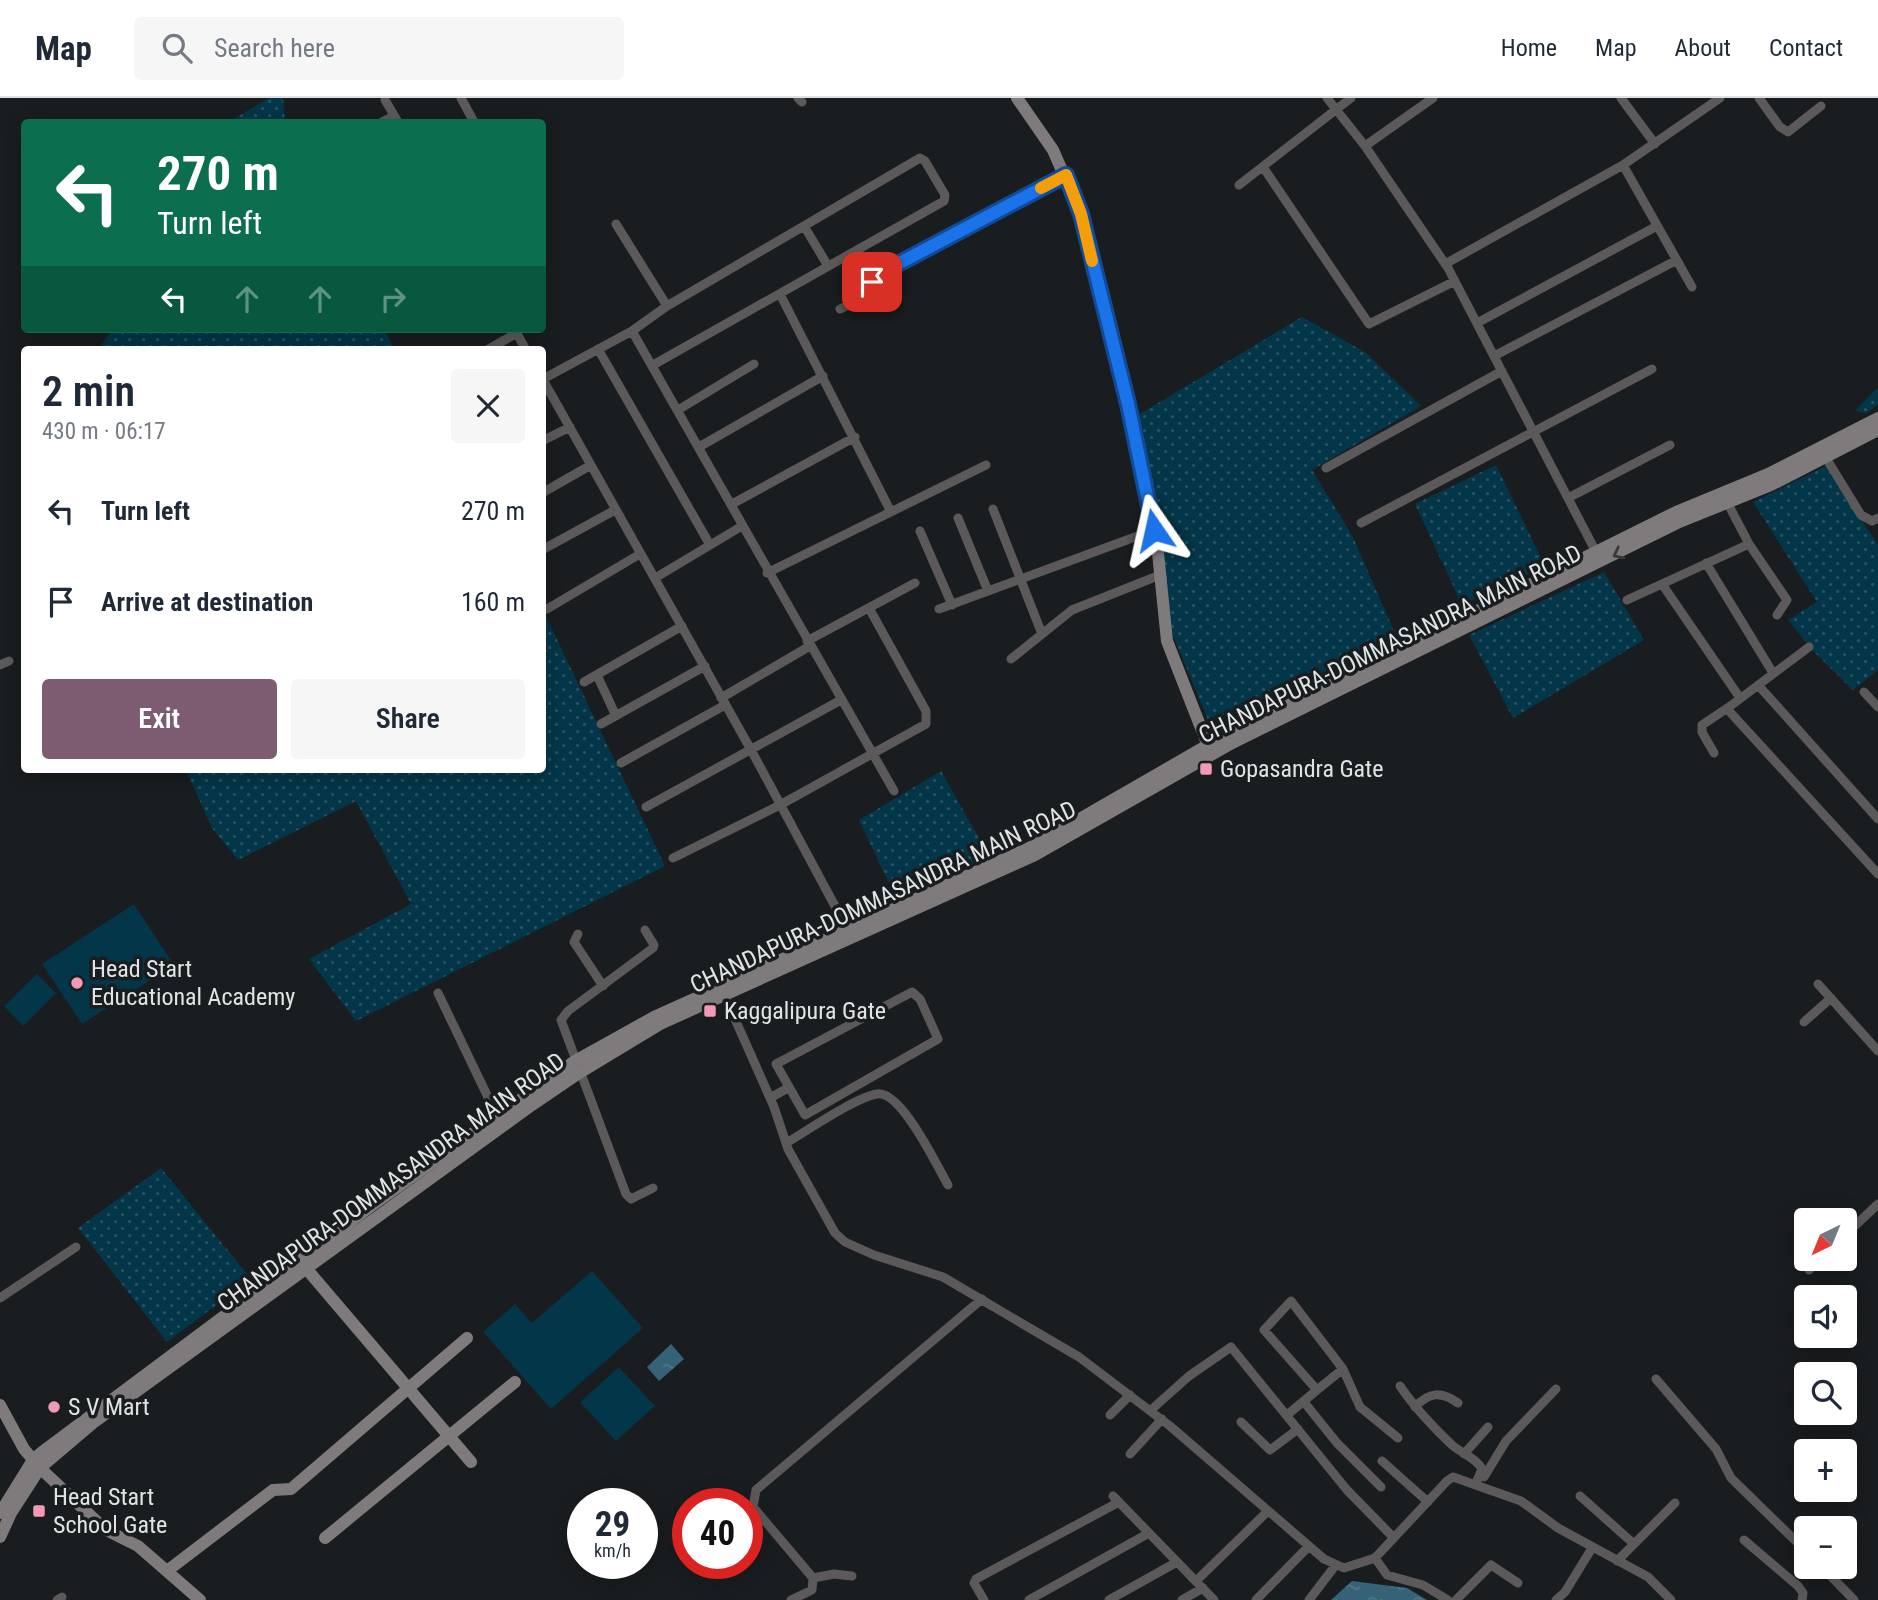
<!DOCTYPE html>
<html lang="en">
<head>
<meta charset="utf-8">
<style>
  :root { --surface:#fff; --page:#f6f6f7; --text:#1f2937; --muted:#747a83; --line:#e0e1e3; --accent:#7d5c71 }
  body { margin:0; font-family:"Roboto Condensed",sans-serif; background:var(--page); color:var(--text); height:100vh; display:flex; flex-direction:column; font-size:26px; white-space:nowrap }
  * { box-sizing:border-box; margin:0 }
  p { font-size:23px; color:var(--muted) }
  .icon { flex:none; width:38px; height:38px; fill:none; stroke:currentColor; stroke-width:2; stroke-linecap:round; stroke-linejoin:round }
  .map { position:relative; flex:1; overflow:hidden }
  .sheet { position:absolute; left:21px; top:248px; width:525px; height:427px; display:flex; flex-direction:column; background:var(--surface); border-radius:7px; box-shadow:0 4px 18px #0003 }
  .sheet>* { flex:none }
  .banner { position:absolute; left:21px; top:21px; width:525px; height:214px; border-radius:7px; box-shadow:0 4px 18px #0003; background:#0b6e4f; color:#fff; overflow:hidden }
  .needle { width:46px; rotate:223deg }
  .controls { position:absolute; left:1794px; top:1110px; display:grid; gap:14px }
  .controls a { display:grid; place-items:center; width:63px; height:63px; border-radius:7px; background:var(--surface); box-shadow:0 4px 18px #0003; font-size:35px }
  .speed { position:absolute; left:567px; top:1390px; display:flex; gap:14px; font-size:35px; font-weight:700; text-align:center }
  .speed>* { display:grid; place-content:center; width:91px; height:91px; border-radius:50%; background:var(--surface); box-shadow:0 4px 18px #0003; line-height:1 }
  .speed small { font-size:18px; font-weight:400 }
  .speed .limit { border:10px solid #d22; background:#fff; color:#111 }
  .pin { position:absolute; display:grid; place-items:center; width:60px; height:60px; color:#fff; margin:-30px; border-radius:14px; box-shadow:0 4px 10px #0006 }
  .me { position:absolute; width:77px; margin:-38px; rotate:349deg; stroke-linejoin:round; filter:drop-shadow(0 0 5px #0008) }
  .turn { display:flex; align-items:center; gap:24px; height:147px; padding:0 21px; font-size:32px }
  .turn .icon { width:91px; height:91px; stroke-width:2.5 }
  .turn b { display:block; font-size:49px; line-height:60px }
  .lanes { display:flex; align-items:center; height:66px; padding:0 21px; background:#0003; justify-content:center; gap:35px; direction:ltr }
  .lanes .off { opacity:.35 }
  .round { display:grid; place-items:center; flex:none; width:74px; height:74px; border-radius:7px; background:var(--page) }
  .overview { display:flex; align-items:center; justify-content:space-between; height:119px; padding:0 21px }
  h1 { font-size:42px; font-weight:600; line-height:52px }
  .primary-button { display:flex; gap:14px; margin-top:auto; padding:14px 21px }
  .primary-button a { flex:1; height:80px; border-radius:7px; background:var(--accent); color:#fff; font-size:28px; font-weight:600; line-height:80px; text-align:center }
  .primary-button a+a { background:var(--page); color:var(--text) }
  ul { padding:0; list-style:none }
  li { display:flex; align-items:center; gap:21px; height:91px; padding:0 21px }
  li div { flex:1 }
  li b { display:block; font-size:26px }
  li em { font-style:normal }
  header { display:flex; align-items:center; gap:42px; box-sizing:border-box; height:98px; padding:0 35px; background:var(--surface); border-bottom:2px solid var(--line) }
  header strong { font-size:33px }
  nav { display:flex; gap:38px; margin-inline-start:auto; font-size:24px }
  .search { width:490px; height:63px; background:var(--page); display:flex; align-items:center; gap:18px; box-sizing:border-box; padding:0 24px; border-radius:7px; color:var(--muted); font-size:26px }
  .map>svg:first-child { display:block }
  .grass { fill:url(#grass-dots) }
  .pitch { fill:#033648 }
  .water { fill:url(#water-ripples) }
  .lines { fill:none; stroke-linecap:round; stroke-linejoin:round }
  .street { stroke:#5b595a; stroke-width:9 }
  .secondary { stroke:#7f7b7c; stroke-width:12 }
  .oneway { stroke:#38393b }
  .route-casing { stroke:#114b97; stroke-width:18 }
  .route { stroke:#1a73e8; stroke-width:12 }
  .slow { stroke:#f59e0b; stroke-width:12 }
  .poi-dot { fill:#f09ab7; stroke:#1a1d1f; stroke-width:2.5 }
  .labels { text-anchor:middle; stroke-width:7; stroke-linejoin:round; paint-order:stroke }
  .street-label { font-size:24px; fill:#e1e4e5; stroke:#1a1d1f }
  .poi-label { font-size:24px; fill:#e1e4e5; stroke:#1a1d1f; text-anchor:start }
</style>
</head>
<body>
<header>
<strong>Map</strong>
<div class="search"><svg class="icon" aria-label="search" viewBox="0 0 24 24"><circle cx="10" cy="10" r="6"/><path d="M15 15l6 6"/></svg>Search here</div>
<nav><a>Home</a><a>Map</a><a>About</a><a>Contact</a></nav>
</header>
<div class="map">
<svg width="1878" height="1502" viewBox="0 0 1878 1502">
  <defs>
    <pattern id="grass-dots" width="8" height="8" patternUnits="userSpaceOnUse" patternTransform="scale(1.75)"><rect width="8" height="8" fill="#033648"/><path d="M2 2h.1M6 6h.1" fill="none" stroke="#275362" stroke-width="1.8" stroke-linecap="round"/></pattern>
    <pattern id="water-ripples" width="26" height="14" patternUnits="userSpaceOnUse" patternTransform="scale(1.75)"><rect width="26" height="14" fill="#356276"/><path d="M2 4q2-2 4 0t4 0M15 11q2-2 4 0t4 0" fill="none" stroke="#527889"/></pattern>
  </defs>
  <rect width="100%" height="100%" fill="#1a1d1f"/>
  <!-- grass -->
  <path class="grass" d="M 269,0 L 283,0 L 285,24 L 229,24 Z
    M 1302,219 L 1365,254 L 1421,308 L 1312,372 L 1352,437 L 1398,542 L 1213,634 L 1172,535 L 1138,317 Z
    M 113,231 L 384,231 L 395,252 L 98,252 Z
    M 1878,289 L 1878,307 L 1866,315 L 1855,313 Z
    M 1496,367 L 1545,468 L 1462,507 L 1415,406 Z
    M 1826,368 L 1878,447 L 1878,572 L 1853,592 L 1813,553 L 1788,522 L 1817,504 L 1753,404 Z
    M 1604,474 L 1644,542 L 1513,620 L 1469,537 Z
    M 543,512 L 665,768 L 356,923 L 309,861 L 411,806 L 356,703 L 238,762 L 212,730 L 186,672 L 542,672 Z
    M 941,673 L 989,758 L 896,800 L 859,722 Z
    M 161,1070 L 251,1181 L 167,1244 L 78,1130 Z"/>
  <!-- pitch -->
  <path class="pitch" d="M 134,806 L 174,867 L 82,926 L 42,866 Z
    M 37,876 L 56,895 L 23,928 L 4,908 Z
    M 592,1173 L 643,1230 L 551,1311 L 483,1234 L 515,1206 L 532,1225 Z
    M 619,1269 L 655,1308 L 616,1343 L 580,1304 Z"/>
  <!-- water -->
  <path class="water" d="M 671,1246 L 684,1261 L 659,1283 L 647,1269 Z
    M 1352,1483 L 1407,1490 L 1427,1502 L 1331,1502 Z"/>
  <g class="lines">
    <!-- street -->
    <path class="street" d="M 461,0 L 474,24
      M 798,0 L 802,4
      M 1327,0 L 1365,48 L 1448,170 L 1596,454
      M 1621,0 L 1655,46
      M 1759,0 L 1780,29 L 1788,34 L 1821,8
      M 385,2 L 398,24
      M 382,24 L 394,18
      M 1365,48 L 1433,0
      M 1623,67 L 1692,189
      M 1263,69 L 1369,226 L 1455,183
      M 1239,87 L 1351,0
      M 616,126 L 667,208
      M 804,128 L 828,168
      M 1445,166 L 1623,67 L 1720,0
      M 780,196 L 891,414
      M 840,211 L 868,198 L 878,177 L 1066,77
      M 1477,225 L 1657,128
      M 515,232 L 526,252
      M 598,251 L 710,447
      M 487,252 L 517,235
      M 1494,258 L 1677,162
      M 653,267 L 944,103 L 945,97 L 925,63 L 920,60 L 667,208 L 632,233 L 894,693
      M 542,280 L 750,650 L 850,836
      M 543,281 L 632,233
      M 678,312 L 754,266
      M 542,343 L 570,329
      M 699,349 L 823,278
      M 1826,360 L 1861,417 L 1872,423 L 1878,420
      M 1326,370 L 1502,273
      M 542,395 L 591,367
      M 1568,400 L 1670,347
      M 1725,400 L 1749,446 L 1787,502 L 1777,517
      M 732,406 L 855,339
      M 993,411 L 1042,536
      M 958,420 L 988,493
      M 1361,425 L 1652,271
      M 920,433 L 952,507
      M 542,452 L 615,412
      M 1706,465 L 1773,575
      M 767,475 L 986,367
      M 655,480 L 742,428
      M 1662,486 L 1740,600
      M 1627,502 L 1749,446
      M 547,511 L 640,456
      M 939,511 L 1154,432
      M 807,543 L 915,485
      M 1809,549 L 1729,609 L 1729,613 L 1878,776
      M 1011,561 L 1072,512 L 1160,477
      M 0,567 L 9,563
      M 597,577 L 616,618
      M 584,584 L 682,528
      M 1758,587 L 1878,721
      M 1864,594 L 1878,609
      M 721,600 L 810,548
      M 601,626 L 705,568
      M 1714,655 L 1702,634 L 1702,627 L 1729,609
      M 621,665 L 725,607
      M 646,709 L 841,602
      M 673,760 L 780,707 L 926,626 L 926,613 L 869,510
      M 645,832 L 654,847 L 653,850 L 568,913 L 561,922 L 626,1096 L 631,1101 L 653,1090
      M 578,836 L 574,844 L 603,888
      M 1818,886 L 1878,953
      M 723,894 L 774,1009 L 788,1051 L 835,1135 L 845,1144 L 874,1157 L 943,1179 L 1079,1259 L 1170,1328 L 1324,1461 L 1344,1470 L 1375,1460 L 1447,1383 L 1453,1379 L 1521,1403 L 1558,1430 L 1648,1479 L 1671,1502
      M 912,894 L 920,901 L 938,941 L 805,1017 L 776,966 Z
      M 438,895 L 497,1018
      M 1804,924 L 1831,900
      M 770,1000 L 788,990
      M 786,1045 C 807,1033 856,999 877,996 C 901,992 937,1068 948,1087
      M 1844,1138 L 1878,1106
      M 1809,1172 L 1821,1160
      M 0,1200 L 76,1149
      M 1656,1281 L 1716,1351 L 1731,1380 L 1806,1453
      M 1400,1288 C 1415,1310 1433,1329 1452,1347 C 1461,1355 1476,1360 1482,1371 L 1476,1385
      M 1317,1292 L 1343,1271
      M 1304,1304 L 1337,1345 L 1381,1389
      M 1415,1309 C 1429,1294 1441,1293 1458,1305
      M 1151,1312 L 1189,1278 L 1231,1249 L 1347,1392 L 1394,1440
      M 1110,1317 L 1130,1297
      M 1287,1317 L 1317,1292 L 1264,1232 L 1291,1203 L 1343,1271 L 1360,1309 L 1398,1340
      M 1241,1324 L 1270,1352 L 1298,1331
      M 1130,1356 L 1162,1321
      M 1464,1356 L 1488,1329
      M 1382,1363 L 1428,1404
      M 1484,1379 L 1506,1343 L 1556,1291
      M 1113,1398 L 1214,1502
      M 1580,1398 L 1634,1446
      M 1744,1442 L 1798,1488 L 1803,1495 L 1802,1502
      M 1375,1460 L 1387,1477 L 1423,1487 L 1448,1502
      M 1617,1463 L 1675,1405
      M 1821,1468 L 1854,1502
      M 852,1478 L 834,1476 L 813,1480 L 753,1409 L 756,1392 L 982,1201
      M 1196,1483 L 1268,1413
      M 57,1502 L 62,1499
      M 791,1502 L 812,1492 L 813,1480
      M 984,1502 L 974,1485 L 976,1481 L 1119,1404
      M 1029,1502 L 1149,1435
      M 1109,1502 L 1177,1464
      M 1182,1502 L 1203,1490
      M 1256,1502 L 1309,1448
      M 1309,1502 L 1335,1468
      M 1456,1502 L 1491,1467 L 1518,1485
      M 1556,1502 L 1565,1494 L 1592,1450"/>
    <!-- secondary -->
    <path class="secondary" d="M 1017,0 L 1053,52 L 1081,116 L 1128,306 L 1158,455 L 1167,543 L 1210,653
      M 305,1169 L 471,1364
      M 0,1307 L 24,1351 L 40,1370 L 106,1432 L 138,1448 L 200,1502
      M 0,1415 L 33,1362 L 42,1354 L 374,1106 L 497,1018 L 575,963 L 654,919 L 1031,749 L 1208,647 L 1676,414 L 1768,376 L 1878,320
      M 0,1439 L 11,1415 L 40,1370 L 93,1325 L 532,1007 L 579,975 L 660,926 L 1035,757 L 1232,645 L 1677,425 L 1771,387 L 1878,332
      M 325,1440 L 515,1284
      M 167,1473 L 273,1392 L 291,1391 L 467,1240"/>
  </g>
  <!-- one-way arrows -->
  <defs><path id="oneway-chevron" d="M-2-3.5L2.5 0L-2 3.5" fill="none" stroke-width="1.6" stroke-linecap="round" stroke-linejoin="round" transform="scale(1.75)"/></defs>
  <use class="oneway" href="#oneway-chevron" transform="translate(1618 456) rotate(153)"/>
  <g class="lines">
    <!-- route casing -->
    <g class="route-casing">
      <path id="route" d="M 872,184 L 877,177 L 1066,77 L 1081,116 L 1128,306 L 1154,432"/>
    </g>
    <!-- route -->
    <use href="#route" class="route"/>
    <!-- slow -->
    <path class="slow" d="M 1041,90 L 1066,77 L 1081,116 L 1092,163"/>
  </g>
  <!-- markers -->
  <g class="poi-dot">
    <rect x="1199" y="664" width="14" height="14" rx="3.5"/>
    <circle cx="77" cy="885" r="7"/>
    <rect x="703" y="906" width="14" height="14" rx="3.5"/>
    <circle cx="54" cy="1309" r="7"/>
    <rect x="32" y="1406" width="14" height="14" rx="3.5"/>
  </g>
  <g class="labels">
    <!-- street labels -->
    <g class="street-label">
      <text transform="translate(1390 546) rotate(-26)" y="8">CHANDAPURA-DOMMASANDRA MAIN ROAD</text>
      <text transform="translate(883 799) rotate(-25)" y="8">CHANDAPURA-DOMMASANDRA MAIN ROAD</text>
      <text transform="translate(391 1084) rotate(-36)" y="8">CHANDAPURA-DOMMASANDRA MAIN ROAD</text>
    </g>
    <!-- poi labels -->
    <g class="poi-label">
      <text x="1220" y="679">Gopasandra Gate</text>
      <text x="91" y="879">Head Start<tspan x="91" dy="28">Educational Academy</tspan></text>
      <text x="724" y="921">Kaggalipura Gate</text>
      <text x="68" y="1317">S V Mart</text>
      <text x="53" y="1407">Head Start<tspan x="53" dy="28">School Gate</tspan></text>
    </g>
  </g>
</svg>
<div class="controls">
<a><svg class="needle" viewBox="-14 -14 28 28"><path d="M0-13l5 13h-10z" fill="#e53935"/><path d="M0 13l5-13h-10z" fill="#747a83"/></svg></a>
<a><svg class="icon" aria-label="sound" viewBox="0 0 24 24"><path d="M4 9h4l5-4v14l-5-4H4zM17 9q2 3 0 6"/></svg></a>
<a><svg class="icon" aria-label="search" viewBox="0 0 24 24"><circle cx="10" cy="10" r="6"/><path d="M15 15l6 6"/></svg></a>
<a>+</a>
<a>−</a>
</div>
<div class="speed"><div>29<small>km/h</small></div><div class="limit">40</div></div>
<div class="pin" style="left:872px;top:184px;background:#d93025"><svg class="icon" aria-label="arrive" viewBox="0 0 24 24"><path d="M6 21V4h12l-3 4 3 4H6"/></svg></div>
<svg class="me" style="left:1154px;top:432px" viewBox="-20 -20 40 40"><path d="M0-17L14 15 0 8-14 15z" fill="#1a73e8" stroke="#fff" stroke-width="4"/></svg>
<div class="banner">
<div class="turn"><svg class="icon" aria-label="left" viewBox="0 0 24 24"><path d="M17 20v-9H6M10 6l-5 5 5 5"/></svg><div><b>270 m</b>Turn left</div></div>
<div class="lanes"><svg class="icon" aria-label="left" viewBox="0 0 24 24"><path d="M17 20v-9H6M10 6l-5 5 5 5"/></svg><svg class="icon off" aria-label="ahead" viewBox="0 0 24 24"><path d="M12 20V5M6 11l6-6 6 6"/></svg><svg class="icon off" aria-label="ahead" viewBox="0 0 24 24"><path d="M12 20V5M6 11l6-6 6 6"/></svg><svg class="icon off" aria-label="right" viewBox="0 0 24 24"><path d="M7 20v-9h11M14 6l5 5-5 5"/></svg></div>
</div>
<section class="sheet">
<div class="overview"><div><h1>2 min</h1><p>430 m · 06:17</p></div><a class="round"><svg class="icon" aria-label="close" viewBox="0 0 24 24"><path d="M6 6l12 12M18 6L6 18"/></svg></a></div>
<ul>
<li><svg class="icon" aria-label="left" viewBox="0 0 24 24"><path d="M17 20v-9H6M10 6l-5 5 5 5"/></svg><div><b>Turn left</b></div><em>270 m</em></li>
<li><svg class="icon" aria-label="arrive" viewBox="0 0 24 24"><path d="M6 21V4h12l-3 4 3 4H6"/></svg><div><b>Arrive at destination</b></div><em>160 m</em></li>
</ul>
<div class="primary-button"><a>Exit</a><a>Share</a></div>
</section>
</div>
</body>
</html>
